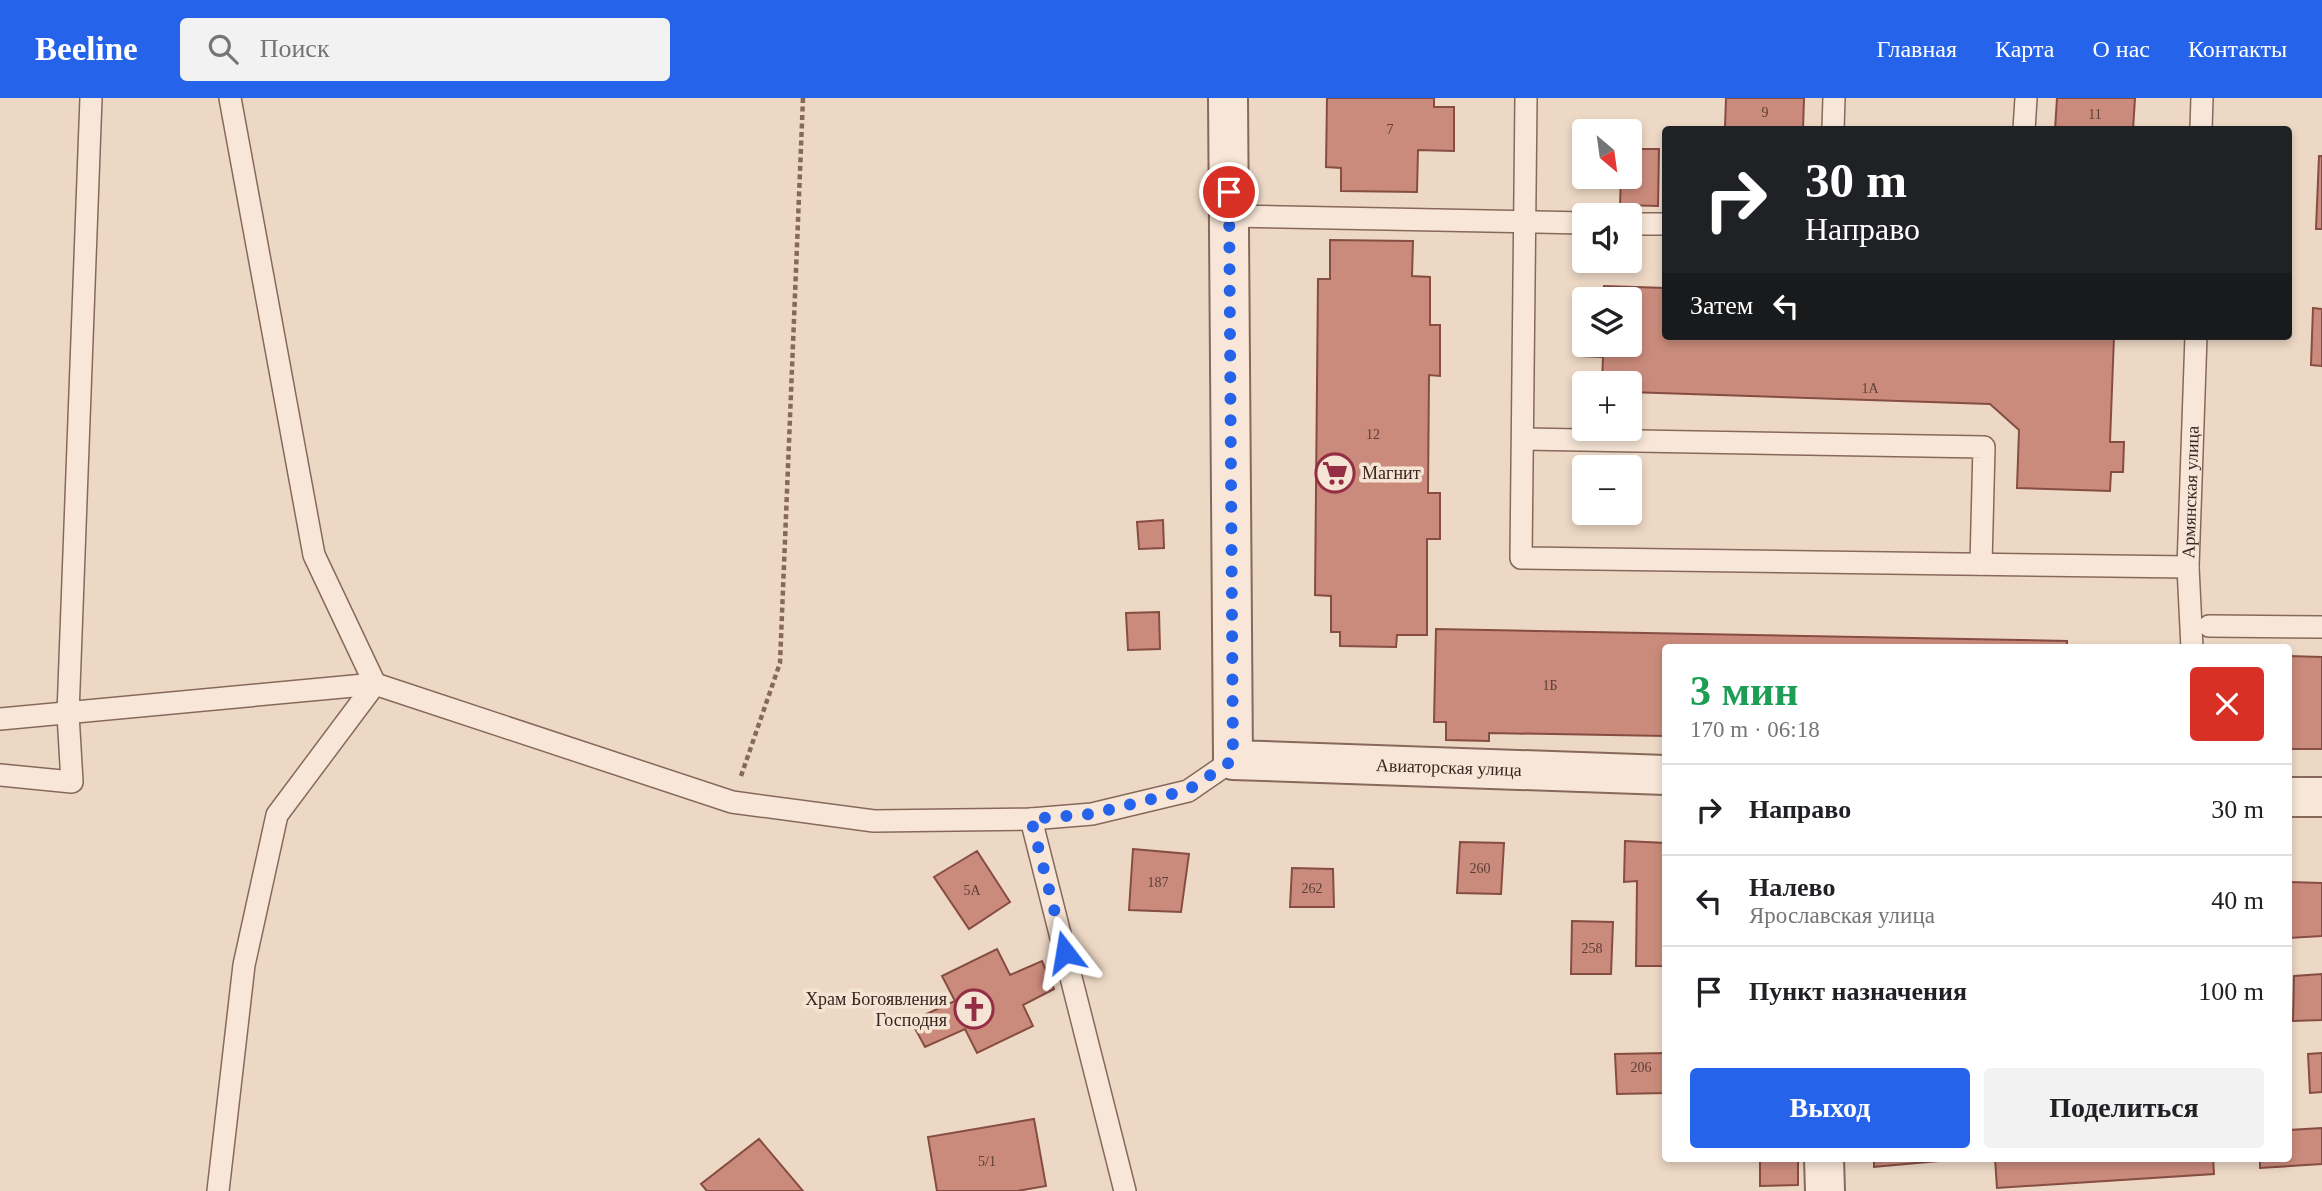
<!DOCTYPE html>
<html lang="ru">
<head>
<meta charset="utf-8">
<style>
  :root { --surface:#fff; --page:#f2f2f2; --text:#202124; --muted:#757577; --line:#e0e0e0; --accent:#2563eb }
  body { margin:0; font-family:"Times New Roman",serif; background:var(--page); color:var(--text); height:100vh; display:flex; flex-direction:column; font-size:26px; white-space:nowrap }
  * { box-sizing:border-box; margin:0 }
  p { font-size:23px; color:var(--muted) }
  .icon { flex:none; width:38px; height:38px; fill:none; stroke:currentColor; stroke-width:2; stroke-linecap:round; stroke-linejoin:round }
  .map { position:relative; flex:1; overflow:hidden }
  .panel { position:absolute; left:1662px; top:546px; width:630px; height:518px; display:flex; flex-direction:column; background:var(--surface); border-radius:7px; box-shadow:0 4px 10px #0003 }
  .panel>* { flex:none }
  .top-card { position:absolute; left:1662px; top:28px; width:630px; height:214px; border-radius:7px; box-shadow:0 4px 10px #0003; background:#202124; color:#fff; overflow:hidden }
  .needle { width:46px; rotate:151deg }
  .tools { position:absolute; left:1572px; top:21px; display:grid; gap:14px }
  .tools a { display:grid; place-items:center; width:70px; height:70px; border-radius:7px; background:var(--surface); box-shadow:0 4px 10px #0003; font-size:35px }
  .pin { position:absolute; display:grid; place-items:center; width:60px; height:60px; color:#fff; margin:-30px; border:4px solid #fff; border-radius:50%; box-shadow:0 2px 7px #0007 }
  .me { position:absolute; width:77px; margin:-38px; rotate:346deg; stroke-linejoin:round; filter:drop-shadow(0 0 5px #0008) }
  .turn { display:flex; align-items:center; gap:24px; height:147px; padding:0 28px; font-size:32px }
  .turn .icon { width:91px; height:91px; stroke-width:2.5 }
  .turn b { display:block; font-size:49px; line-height:60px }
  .then { display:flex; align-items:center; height:66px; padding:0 28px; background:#0003; gap:14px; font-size:26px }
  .round { display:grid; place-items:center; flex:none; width:74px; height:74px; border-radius:7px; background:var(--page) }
  .headline { display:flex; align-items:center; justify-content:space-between; height:119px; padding:0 28px }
  h1 { font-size:42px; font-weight:700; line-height:52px; color:#1e9e55 }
  .action { display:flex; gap:14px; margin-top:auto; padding:14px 28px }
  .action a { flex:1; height:80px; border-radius:7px; background:var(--accent); color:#fff; font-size:28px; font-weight:700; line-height:80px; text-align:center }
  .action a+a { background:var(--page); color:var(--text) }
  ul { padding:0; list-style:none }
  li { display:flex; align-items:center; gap:21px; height:91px; padding:0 28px; border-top:2px solid var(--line) }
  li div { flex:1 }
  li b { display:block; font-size:26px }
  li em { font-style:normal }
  header { display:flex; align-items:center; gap:42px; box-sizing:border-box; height:98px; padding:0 35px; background:var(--accent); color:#fff }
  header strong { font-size:33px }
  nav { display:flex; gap:38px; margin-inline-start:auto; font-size:24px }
  .search { width:490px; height:63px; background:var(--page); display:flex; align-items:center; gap:18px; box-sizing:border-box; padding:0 24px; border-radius:7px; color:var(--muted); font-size:26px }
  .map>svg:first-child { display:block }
  .building { fill:#ca8b7c; stroke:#864d42; stroke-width:2; fill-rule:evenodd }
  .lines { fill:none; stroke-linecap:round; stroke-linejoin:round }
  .service-casing { stroke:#87695b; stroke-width:24 }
  .minor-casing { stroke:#87695b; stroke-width:42 }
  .path { stroke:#87695b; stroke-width:4.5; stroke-dasharray:5 3.5; stroke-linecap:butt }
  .service { stroke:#f8e7d8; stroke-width:21 }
  .minor { stroke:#f8e7d8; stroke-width:38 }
  .route { stroke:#2563eb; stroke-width:12; stroke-dasharray:0 21.6 }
  .labels { text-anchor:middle; stroke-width:7; stroke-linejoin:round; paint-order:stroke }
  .number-label { font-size:14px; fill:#5c3e36 }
  .poi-label { font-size:18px; fill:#38251f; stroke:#f5e4d4; text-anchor:start }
  .street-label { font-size:18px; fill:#38251f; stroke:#f5e4d4 }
</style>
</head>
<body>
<header>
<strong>Beeline</strong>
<div class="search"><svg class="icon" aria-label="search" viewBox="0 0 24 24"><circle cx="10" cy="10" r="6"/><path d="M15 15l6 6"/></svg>Поиск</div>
<nav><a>Главная</a><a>Карта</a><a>О нас</a><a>Контакты</a></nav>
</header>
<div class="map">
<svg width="2322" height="1093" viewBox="0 0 2322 1093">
  <rect width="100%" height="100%" fill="#edd8c5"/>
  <!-- building -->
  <path class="building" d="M 1327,0 L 1434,0 L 1434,9 L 1454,9 L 1454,53 L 1418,52 L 1417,94 L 1341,93 L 1341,70 L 1326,69 Z
    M 1726,0 L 1804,0 L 1803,32 L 1725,29 Z
    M 2057,0 L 2135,0 L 2133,32 L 2055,32 Z
    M 1629,51 L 1659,51 L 1658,108 L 1620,107 L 1621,79 L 1629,79 Z
    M 2319,58 L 2322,58 L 2322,131 L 2316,131 Z
    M 1330,142 L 1413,143 L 1412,178 L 1430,179 L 1430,227 L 1440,227 L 1440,278 L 1429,277 L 1428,395 L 1440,395 L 1440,441 L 1427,441 L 1427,537 L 1397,537 L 1396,549 L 1340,548 L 1340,534 L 1331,534 L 1331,498 L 1315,497 L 1318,181 L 1330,181 Z
    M 1604,188 L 1666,190 L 1666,238 L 2114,238 L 2110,344 L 2124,344 L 2123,374 L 2111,374 L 2110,393 L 2017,390 L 2019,332 L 1990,306 L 1629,294 L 1629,285 L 1602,285 L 1603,259 L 1580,258 L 1582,199 L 1603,199 ZM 1584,201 L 1629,201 L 1629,247 L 1584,247 Z
    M 2313,210 L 2322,211 L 2322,268 L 2311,267 Z
    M 1163,422 L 1164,450 L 1139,451 L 1137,424 Z
    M 1159,514 L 1160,551 L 1128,552 L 1126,515 Z
    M 1436,531 L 2067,543 L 2067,550 L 1666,550 L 1666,638 L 1489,635 L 1489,643 L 1446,642 L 1446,624 L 1434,624 Z
    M 2289,558 L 2322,559 L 2322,651 L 2289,651 Z
    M 1625,743 L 1666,745 L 1666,868 L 1636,868 L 1637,783 L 1624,784 Z
    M 1460,744 L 1504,745 L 1501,796 L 1457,795 Z
    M 1133,751 L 1189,756 L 1181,814 L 1129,812 Z
    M 977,753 L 1010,804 L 969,831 L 934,779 Z
    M 1292,770 L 1333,771 L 1334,809 L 1290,809 Z
    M 2289,784 L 2322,785 L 2322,838 L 2289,840 Z
    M 1572,823 L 1613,824 L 1611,876 L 1571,876 Z
    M 997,851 L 1010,877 L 1042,863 L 1054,891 L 1023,907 L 1033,928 L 977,955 L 965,931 L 925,949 L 911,923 L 955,903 L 942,878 Z
    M 2322,876 L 2322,922 L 2293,923 L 2294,878 Z
    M 1666,955 L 1666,995 L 1617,996 L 1615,956 Z
    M 2322,955 L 2322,994 L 2310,995 L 2308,956 Z
    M 1034,1021 L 1046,1088 L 1017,1093 L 937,1093 L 928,1039 Z
    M 2322,1030 L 2322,1066 L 2260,1070 L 2260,1060 L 2289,1060 L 2289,1032 Z
    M 759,1041 L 803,1093 L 707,1093 L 701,1086 Z
    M 1760,1060 L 1798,1060 L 1798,1087 L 1760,1088 Z
    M 1874,1060 L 1960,1060 L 1960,1061 L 1874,1069 Z
    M 1995,1060 L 2213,1060 L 2214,1076 L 1997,1090 Z"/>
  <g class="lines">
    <!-- service casing -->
    <g class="service-casing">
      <g id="service">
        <path d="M 230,0 L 314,457 L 375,586"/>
        <path d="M 1526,0 L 1521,460 L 2188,469"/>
        <path d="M 1833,32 L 1834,0"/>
        <path d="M 2024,32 L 2026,0"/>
        <path d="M 2201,32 L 2202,0"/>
        <path d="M 1229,118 L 1584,125"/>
        <path d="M 1629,126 L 1666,126"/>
        <path d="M 1523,341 L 1984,349 L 1981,466"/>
        <path d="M 2209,528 L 2322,529"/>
        <path id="s1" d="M 2192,550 L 2188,469 L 2196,238"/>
        <path d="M 0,621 L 375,586 L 732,704 L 874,723 L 1031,721 L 1092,716 L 1188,693 L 1233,662"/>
        <path d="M 0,677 L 72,684 L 68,616 L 91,0"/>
        <path d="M 1031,721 L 1125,1093"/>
        <path d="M 218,1093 L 244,867 L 277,717 L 375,586"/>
      </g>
    </g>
    <!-- minor casing -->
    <g class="minor-casing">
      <g id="minor">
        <path id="s2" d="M 1228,0 L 1233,662 L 1666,677"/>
        <path d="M 2289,699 L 2322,699"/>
        <path d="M 1824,1060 L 1825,1093"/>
      </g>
    </g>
    <!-- path -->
    <path class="path" d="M 741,678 L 780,565 L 803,0"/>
    <!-- service -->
    <use href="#service" class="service"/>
    <!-- minor -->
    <use href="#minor" class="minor"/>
  </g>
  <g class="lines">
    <!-- route -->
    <path class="route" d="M 1065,854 L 1031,721 L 1092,716 L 1188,692 L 1233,662 L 1229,94"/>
  </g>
  <!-- icons -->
  <defs>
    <g id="supermarket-ring" transform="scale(2.0125)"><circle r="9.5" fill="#f5e4d4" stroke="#952d45" stroke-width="1.5"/><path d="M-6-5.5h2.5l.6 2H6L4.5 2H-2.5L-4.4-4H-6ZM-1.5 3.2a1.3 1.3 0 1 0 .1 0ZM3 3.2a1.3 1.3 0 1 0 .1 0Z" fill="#952d45"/></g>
    <g id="church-ring" transform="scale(2.0125)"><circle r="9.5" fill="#f5e4d4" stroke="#952d45" stroke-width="1.5"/><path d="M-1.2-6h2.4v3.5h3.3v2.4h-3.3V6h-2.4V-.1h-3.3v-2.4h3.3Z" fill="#952d45"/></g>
  </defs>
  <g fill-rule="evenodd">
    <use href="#supermarket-ring" x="1335" y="375"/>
    <use href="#church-ring" x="974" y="911"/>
  </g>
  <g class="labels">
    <!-- number labels -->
    <g class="number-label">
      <text x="1765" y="19">9</text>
      <text x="2095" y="21">11</text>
      <text x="1390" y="36">7</text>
      <text x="1870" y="295">1А</text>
      <text x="1373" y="341">12</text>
      <text x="1550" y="592">1Б</text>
      <text x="1480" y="775">260</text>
      <text x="1158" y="789">187</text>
      <text x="1312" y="795">262</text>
      <text x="972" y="797">5А</text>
      <text x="1592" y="855">258</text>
      <text x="1641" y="974">206</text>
      <text x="987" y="1068">5/1</text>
    </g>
    <!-- poi labels -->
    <g class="poi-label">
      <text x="1362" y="381">Магнит</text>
      <text x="947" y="907" text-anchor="end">Храм Богоявления<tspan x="947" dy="21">Господня</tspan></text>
    </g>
    <!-- street labels -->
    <g class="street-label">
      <text dy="6" stroke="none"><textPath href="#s1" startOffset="156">Армянская улица</textPath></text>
      <text dy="6" stroke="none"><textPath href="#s2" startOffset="878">Авиаторская улица</textPath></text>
    </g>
  </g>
</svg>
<div class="tools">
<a><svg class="needle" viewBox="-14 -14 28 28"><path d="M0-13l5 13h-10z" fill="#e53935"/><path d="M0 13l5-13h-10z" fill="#757577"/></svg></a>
<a><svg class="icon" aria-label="sound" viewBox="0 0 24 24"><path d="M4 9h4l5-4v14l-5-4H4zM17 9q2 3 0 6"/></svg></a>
<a><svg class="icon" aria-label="layers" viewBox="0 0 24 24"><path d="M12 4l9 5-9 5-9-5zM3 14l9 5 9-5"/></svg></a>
<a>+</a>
<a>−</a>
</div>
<div class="pin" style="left:1229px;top:94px;background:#d93025"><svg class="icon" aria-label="arrive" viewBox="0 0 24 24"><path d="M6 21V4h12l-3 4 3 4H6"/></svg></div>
<svg class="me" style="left:1065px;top:854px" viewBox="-20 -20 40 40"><path d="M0-17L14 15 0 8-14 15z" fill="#2563eb" stroke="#fff" stroke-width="4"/></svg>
<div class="top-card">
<div class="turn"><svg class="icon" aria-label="right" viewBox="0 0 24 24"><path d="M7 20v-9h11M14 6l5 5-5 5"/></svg><div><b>30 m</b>Направо</div></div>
<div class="then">Затем<svg class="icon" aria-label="left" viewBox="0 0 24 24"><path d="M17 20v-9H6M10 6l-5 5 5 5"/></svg></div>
</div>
<section class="panel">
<div class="headline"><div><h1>3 мин</h1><p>170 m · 06:18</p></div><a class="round" style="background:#d93025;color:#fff"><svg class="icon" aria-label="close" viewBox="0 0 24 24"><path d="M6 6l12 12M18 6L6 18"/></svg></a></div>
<ul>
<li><svg class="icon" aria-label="right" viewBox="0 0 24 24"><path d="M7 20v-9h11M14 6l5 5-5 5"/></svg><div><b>Направо</b></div><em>30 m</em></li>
<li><svg class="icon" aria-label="left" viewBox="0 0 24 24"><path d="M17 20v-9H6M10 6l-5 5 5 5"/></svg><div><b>Налево</b><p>Ярославская улица</p></div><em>40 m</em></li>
<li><svg class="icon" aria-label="arrive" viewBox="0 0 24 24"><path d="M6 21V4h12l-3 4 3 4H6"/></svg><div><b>Пункт назначения</b></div><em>100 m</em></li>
</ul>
<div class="action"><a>Выход</a><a>Поделиться</a></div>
</section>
</div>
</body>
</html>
